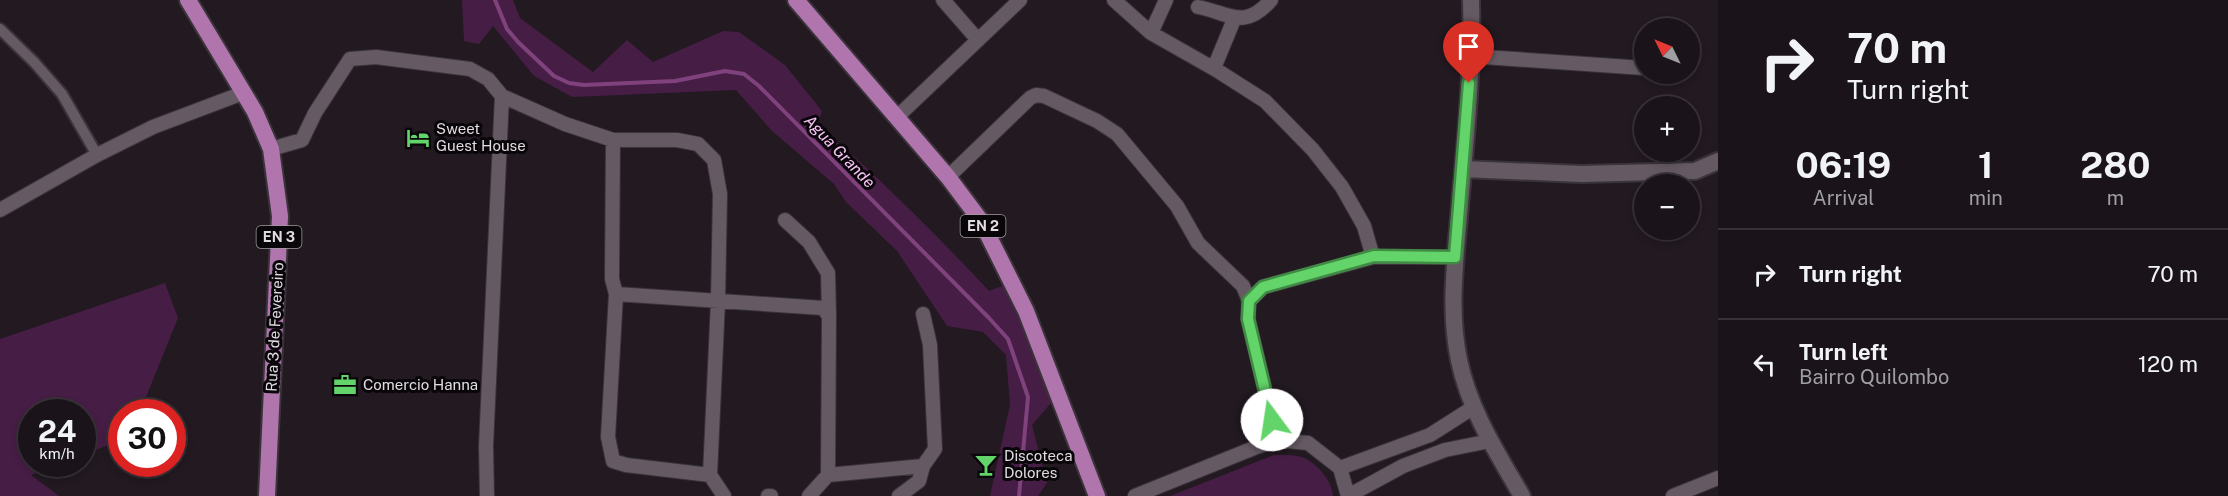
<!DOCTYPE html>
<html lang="en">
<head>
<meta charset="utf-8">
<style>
  :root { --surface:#1a1319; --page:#231c22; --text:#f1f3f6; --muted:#9f9ea2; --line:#383238 }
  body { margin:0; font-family:"Public Sans",sans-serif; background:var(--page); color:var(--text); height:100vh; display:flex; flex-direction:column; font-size:22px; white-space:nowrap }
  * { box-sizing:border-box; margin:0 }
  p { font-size:20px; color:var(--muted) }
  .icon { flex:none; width:33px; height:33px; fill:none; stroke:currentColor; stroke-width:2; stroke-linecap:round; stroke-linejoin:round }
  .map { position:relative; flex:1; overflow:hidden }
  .panel { display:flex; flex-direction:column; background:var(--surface); width:510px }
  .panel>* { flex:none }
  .hud { background:#1a1319; color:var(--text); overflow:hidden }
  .needle { width:39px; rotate:313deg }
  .fabs { position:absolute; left:1634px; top:18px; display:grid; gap:12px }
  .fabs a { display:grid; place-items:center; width:66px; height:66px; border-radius:50%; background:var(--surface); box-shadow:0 3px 9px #0003,0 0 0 2px var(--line); font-size:30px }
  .speed { position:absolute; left:18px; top:399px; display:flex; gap:12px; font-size:30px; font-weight:700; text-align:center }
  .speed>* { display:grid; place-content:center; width:78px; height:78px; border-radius:50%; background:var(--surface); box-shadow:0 3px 9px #0003,0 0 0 2px var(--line); line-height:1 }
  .speed small { font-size:15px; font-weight:400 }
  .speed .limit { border:9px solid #d22; background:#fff; color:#111 }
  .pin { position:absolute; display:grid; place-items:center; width:51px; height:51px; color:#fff; margin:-62px -26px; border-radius:50% 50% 50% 0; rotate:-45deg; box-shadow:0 0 6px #0007 }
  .pin .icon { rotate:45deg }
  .me { position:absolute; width:66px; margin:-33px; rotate:346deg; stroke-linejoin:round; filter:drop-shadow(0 0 4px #0008) }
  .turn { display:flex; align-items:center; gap:21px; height:126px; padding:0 30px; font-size:27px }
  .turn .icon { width:78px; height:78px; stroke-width:2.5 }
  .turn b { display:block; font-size:42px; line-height:51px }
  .eta { display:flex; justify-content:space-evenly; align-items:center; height:102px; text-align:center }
  .eta b { font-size:36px; font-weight:700; line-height:42px }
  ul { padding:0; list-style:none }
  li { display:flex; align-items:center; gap:18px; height:90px; padding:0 30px; border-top:2px solid var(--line) }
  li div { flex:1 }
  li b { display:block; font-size:22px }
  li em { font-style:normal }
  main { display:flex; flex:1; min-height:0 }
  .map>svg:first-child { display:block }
  .green { fill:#461d45 }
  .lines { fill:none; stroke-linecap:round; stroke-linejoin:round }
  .stream { stroke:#80427d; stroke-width:4 }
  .pedestrian-casing { stroke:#3a343a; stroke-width:14 }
  .minor-casing { stroke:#3a343a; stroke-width:16 }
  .tertiary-casing { stroke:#3a343a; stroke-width:20 }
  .primary-casing { stroke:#3a343a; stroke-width:20 }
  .pedestrian { stroke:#655a64; stroke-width:10 }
  .minor { stroke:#655a64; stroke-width:14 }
  .tertiary { stroke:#655a64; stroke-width:16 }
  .primary { stroke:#b175ae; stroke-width:16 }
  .route-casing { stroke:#408a44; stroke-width:15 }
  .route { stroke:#62d469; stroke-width:10 }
  .labels { text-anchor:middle; stroke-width:6; stroke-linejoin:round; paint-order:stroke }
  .shield { fill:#090609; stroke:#a19ca1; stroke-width:1.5 }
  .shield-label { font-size:14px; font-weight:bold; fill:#e2dce2 }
  .poi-label { font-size:15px; fill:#e2dce2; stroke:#090609; text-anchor:start }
  .street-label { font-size:15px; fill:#e2dce2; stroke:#090609 }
  .water-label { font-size:16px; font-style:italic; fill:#f7c3f4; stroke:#090609 }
</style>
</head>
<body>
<main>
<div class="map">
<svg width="1718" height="496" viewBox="0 0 1718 496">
  <rect width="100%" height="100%" fill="#221921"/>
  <!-- green -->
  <path class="green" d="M 462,0 L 513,0 L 520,18 L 593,72 L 627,40 L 653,62 L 723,31 L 739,32 L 785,65 L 822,111 L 818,124 C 834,142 854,155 872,173 C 912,211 951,250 989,291 L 1015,281 L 1064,388 L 1032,425 L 1047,483 L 1038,496 L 990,496 L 1010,405 L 1006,355 L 983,332 L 947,326 L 897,251 L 846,202 L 834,184 L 772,131 L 736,90 L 572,97 L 534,76 L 493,26 L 479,44 L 464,41 Z
    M 165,283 L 178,318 L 140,412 L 122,412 L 121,440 L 83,455 L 82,412 L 32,412 L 32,464 L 61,464 L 31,475 L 59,496 L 0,496 L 0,339 Z
    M 1274,455 C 1283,455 1295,454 1304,458 C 1318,464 1332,481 1333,496 L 1170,496 Z"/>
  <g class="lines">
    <!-- stream -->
    <path class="stream" d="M 495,0 L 507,29 L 518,42 L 554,76 L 569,83 L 584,85 L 675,81 L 725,71 L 744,74 L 759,86 L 989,318 L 1008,339 L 1028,397 L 1019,496"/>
    <!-- pedestrian casing -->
    <g class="pedestrian-casing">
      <path id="pedestrian" d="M 0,29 L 34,62 L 62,94 L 97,155"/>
    </g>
    <!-- minor casing -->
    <g class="minor-casing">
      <path id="minor" d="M 943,0 L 978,40
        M 1114,0 L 1151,33 L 1218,71 L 1265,101 L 1313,150 L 1342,187 L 1364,226 L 1373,257
        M 1198,7 C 1229,13 1244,31 1271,0
        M 1151,33 L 1166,0
        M 1470,56 L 1644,68
        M 1214,68 L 1235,17
        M 502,96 L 565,124 L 613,140 L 612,279 L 616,294 L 823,308 L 829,316 L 828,475 L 923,466 L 935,449 L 930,345 L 923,314
        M 897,117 L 1020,0
        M 613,140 L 677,140 L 698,144 L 714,160 L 720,194 L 718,301 L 710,475
        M 271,149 L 302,140 L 315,113 L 350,59 L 376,57 L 470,69 L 488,79 L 502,96 L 486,446 L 487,496
        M 948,177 L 1030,98 L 1036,95 L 1044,96 L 1097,121 L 1117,134 L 1177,206 L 1198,243 L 1243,286 L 1249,301
        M 0,210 L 97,155 L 153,127 L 243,93
        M 785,220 L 809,242 L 828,273 L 829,316
        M 616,294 L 608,437 L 613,461 L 626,465 L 710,475 L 724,496
        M 1277,440 L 1248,319 L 1249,301 L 1263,287 L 1373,257 L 1456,257
        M 1340,468 L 1430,435 L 1474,407
        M 768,496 L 771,496
        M 809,496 L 828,475
        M 899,496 L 919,481 L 923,466
        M 1135,496 L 1254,448 L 1277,440 L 1308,443 L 1340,468 L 1348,496
        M 1348,496 L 1403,466 L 1445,450 L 1490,441
        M 1673,496 L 1718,478"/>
    </g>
    <!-- tertiary casing -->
    <g class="tertiary-casing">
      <path id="tertiary" d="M 1471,0 C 1473,68 1466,137 1460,205 C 1456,257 1448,308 1459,360 C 1469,409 1497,453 1522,496
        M 1463,169 L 1581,174 L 1695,171 L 1718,161"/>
    </g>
    <!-- primary casing -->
    <g class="primary-casing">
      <path id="primary" d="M 188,0 L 255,112 L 271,149 L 280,216 L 267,496
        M 796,0 L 948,177 L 981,221 L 1026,311 L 1097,496"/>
    </g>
    <!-- pedestrian -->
    <use href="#pedestrian" class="pedestrian"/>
    <!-- minor -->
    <use href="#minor" class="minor"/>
    <!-- tertiary -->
    <use href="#tertiary" class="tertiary"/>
    <!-- primary -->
    <use href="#primary" class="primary"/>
  </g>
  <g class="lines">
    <!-- route casing -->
    <g class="route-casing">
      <path id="route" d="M 1272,420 L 1248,319 L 1249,301 L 1263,287 L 1374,256 L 1455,257 L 1469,83"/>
    </g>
    <!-- route -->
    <use href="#route" class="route"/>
  </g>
  <!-- icons -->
  <defs>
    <g id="hotel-bare" transform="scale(1.8)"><path d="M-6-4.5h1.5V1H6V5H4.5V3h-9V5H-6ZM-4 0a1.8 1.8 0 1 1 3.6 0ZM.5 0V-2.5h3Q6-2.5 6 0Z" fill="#62d469" stroke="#090609" stroke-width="2.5" paint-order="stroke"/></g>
    <g id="office-bare" transform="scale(1.8)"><path d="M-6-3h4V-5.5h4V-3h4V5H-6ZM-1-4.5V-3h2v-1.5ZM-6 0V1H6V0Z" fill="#62d469" stroke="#090609" stroke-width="2.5" paint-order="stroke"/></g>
    <g id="bar-bare" transform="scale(1.8)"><path d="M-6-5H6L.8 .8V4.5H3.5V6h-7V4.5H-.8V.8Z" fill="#62d469" stroke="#090609" stroke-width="2.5" paint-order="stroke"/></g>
  </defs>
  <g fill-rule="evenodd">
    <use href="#hotel-bare" x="418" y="138"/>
    <use href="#office-bare" x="345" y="385"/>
    <use href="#bar-bare" x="986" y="465"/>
  </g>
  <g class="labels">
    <!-- shield labels -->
    <g class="shield">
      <rect x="960.5" y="215" width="45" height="22" rx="4.5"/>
      <rect x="256.5" y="226" width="45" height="22" rx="4.5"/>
    </g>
    <g class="shield-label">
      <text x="983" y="231">EN 2</text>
      <text x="279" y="242">EN 3</text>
    </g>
    <!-- poi labels -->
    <g class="poi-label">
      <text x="436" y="134">Sweet<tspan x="436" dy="17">Guest House</tspan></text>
      <text x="363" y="390">Comercio Hanna</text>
      <text x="1004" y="461">Discoteca<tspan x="1004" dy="17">Dolores</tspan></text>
    </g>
    <!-- street labels -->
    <g class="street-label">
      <text transform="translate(275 327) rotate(-87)" y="5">Rua 3 de Fevereiro</text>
    </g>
    <!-- water labels -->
    <g class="water-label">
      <text transform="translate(840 151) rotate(46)" y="6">Agua Grande</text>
    </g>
  </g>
</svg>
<div class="fabs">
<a><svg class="needle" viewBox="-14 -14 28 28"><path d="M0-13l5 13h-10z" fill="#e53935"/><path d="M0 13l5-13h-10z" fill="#9f9ea2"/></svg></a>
<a>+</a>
<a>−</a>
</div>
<div class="speed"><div>24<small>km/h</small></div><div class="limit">30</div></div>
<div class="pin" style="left:1469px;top:83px;background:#d93025"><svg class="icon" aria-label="arrive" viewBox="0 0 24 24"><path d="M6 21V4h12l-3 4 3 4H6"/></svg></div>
<svg class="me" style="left:1272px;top:420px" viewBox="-20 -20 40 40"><circle r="19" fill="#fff"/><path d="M0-13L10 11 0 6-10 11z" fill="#62d469"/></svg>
</div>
<section class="panel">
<div class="hud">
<div class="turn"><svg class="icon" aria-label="right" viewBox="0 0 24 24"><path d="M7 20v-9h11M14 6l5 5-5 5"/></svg><div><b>70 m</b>Turn right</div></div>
</div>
<div class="eta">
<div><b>06:19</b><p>Arrival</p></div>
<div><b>1</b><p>min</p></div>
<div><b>280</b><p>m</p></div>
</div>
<ul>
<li><svg class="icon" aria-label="right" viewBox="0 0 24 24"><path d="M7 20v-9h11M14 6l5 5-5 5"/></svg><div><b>Turn right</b></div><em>70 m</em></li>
<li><svg class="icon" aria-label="left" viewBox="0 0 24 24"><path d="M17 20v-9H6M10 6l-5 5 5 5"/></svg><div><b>Turn left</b><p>Bairro Quilombo</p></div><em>120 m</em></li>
</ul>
</section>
</main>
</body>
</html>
